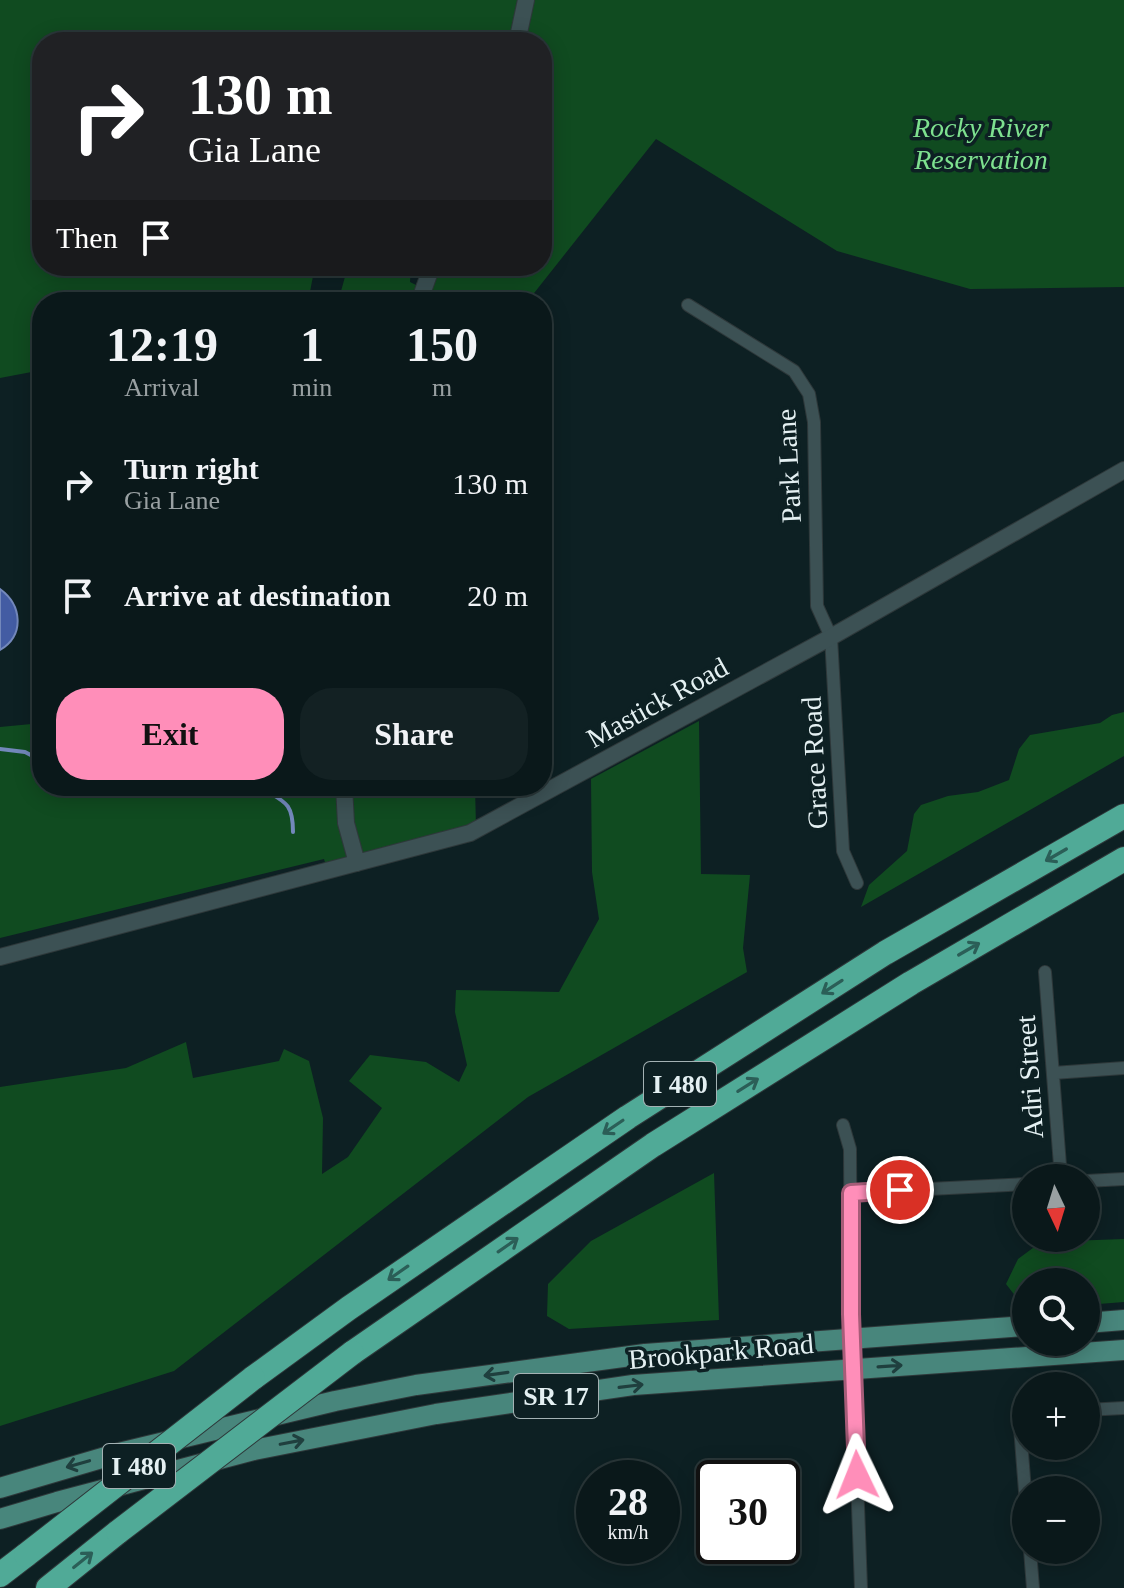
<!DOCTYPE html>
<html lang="en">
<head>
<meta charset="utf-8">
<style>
  :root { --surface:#0a181a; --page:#132123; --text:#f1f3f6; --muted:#99a0a2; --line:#2a3739; --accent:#ff8eb9 }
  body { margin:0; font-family:Georgia,serif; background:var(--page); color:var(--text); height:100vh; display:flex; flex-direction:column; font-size:30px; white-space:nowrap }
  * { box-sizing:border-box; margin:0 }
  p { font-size:26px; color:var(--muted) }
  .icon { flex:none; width:44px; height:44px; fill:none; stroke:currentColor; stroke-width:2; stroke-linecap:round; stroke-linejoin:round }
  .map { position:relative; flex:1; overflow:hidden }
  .sheet { position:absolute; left:32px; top:292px; width:520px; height:504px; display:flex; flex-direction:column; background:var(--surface); border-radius:32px; box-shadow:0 4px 20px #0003,0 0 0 2px var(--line) }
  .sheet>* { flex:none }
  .top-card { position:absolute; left:32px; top:32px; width:520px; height:244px; border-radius:32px; box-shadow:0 4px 20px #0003,0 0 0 2px var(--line); background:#202124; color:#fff; overflow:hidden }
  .needle { width:52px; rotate:176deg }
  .tools { position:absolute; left:1012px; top:1164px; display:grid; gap:16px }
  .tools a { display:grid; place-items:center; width:88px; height:88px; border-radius:50%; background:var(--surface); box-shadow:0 4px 20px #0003,0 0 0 2px var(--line); font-size:40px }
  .speed { position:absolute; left:576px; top:1460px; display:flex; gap:16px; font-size:40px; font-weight:700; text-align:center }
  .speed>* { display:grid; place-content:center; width:104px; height:104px; border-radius:50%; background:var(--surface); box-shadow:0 4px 20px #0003,0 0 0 2px var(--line); line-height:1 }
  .speed small { font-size:20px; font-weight:400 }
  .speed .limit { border:4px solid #111; border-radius:12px; background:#fff; color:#111 }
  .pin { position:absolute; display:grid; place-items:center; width:68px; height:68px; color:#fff; margin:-34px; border:4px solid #fff; border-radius:50%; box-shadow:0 2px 8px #0007 }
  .me { position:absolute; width:88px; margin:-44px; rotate:358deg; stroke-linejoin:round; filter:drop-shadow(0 0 6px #0008) }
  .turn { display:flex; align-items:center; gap:28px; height:168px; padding:0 24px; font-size:36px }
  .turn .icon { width:104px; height:104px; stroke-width:2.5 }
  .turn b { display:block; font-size:56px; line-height:68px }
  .then { display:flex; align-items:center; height:76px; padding:0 24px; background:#0003; gap:16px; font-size:30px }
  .eta { display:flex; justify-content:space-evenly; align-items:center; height:136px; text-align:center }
  .eta b { font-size:48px; font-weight:700; line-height:56px }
  .action { display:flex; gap:16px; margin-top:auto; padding:16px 24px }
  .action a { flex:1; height:92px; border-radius:32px; background:var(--accent); color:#111; font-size:32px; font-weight:700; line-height:92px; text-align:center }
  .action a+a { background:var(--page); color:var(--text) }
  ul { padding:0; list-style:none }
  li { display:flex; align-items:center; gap:24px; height:112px; padding:0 24px }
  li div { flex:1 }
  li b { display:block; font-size:30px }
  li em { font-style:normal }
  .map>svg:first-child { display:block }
  .green { fill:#104b20 }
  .water { fill:#435ca3; stroke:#7388bb; stroke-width:2 }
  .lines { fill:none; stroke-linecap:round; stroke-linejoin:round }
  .stream { stroke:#7388bb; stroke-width:4 }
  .minor-casing { stroke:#2e383a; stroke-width:14 }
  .tertiary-casing { stroke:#2e383a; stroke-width:18 }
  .primary-casing { stroke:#2e383a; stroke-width:22 }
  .motorway-casing { stroke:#2e383a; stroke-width:26 }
  .minor { stroke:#3c5154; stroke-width:12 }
  .tertiary { stroke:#3c5154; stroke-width:16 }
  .primary { stroke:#48867c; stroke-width:20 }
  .motorway { stroke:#50aa97; stroke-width:24 }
  .motorway-bridge-casing { stroke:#2e383a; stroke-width:26; stroke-linecap:butt }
  .motorway-bridge { stroke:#50aa97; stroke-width:24 }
  .oneway { stroke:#2b5e57 }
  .oneway2 { stroke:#1f3f3e }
  .route-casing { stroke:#a65c78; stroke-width:20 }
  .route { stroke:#ff8eb9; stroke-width:14 }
  .labels { text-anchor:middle; stroke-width:7; stroke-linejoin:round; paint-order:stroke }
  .shield { fill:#0d2023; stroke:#a4b2b4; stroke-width:2 }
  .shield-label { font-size:26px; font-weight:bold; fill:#e4f0f2 }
  .park-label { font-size:28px; font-style:italic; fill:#7ee18f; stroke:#0d2023 }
  .street-label { font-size:28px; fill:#e4f0f2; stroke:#0d2023 }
</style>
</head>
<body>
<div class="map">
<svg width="1124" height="1588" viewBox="0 0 1124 1588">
  <rect width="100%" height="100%" fill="#0d2023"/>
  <!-- green -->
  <path class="green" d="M 0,0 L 1124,0 L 1124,287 L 970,289 L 837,251 L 656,139 L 527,302 L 338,302 L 348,266 L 411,266 L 410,282 L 416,285 L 423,266 L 542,266 L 542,42 L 42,42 L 42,266 L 315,266 L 308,302 L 42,302 L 42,370 L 0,378 Z
    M 1124,712 L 1124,756 L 861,907 L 869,885 L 907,851 L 914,814 L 921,805 L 948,796 L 978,792 L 1009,780 L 1019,749 L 1030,735 L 1100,723 L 1112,715 Z
    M 699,721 L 701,874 L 750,875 L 743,948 L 747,972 L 528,1097 L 174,1371 L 0,1426 L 0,1087 L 126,1068 L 186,1042 L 193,1078 L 279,1061 L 284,1049 L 309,1061 L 323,1118 L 322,1174 L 348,1157 L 382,1108 L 349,1081 L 370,1055 L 426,1062 L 459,1082 L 467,1065 L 455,1012 L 456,990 L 559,992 L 599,919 L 592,872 L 591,779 Z
    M 42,723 L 42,786 L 475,786 L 476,827 L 326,866 L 324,859 L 0,938 L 0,727 Z
    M 714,1173 L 719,1320 L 569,1329 L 547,1316 L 548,1284 L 591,1241 Z
    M 1124,1239 L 1124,1302 L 1086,1305 L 1086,1282 L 1026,1282 L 1026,1310 L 1006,1284 L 1018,1259 L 1041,1242 Z"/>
  <!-- water -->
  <path class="water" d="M 0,589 C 22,605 25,635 0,650 Z"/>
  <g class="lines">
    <!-- stream -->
    <path class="stream" d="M 0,749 L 25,752 L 42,761
      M 258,786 C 283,802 293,800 293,832"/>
    <!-- minor casing -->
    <g class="minor-casing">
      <path id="minor" d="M 688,305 L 794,371 L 809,394 L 814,422 L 817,606 L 831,637 L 843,851 L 857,883
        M 1045,972 L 1061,1178
        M 1053,1073 L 1124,1068
        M 843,1125 L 850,1149 L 851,1314 L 861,1588
        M 1086,1181 L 1124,1179
        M 851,1193 L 1026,1184
        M 1086,1410 L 1124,1408
        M 1026,1414 L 1019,1414 L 1026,1504
        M 1030,1550 L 1033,1588"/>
    </g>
    <!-- tertiary casing -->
    <g class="tertiary-casing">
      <path id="tertiary" d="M 517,42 L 526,0
        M 419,302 L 432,266
        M 344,786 L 346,823 L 357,863
        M 0,957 L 470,833 L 831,637 L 1124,470"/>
    </g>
    <!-- primary casing -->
    <g class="primary-casing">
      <path id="primary" d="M 1086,1323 L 1124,1320
        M 0,1488 L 119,1453 L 335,1401 L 416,1385 L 645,1354 L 1026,1326
        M 0,1519 L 57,1502 L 254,1450 L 436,1414 L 633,1385 L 1124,1350"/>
    </g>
    <!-- motorway casing -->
    <g class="motorway-casing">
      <path id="motorway" d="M 352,1353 L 653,1145 L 911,983 L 1124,859
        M 253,1378 L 349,1308 L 628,1117 L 885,953 L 1124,816
        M 0,1575 L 26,1555
        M 48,1588 L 118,1532"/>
    </g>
    <!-- minor -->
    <use href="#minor" class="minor"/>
    <!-- tertiary -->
    <use href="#tertiary" class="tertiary"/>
    <!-- primary -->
    <use href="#primary" class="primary"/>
    <!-- motorway -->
    <use href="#motorway" class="motorway"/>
    <!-- motorway-bridge casing -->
    <g class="motorway-bridge-casing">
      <path id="motorway-bridge" d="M 118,1532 L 352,1353
        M 26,1555 L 253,1378"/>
    </g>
    <!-- motorway-bridge -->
    <use href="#motorway-bridge" class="motorway-bridge"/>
  </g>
  <!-- one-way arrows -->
  <defs><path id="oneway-shaft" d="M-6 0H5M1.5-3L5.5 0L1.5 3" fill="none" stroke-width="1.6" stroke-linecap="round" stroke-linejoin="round" transform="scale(2)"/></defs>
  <g class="oneway">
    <use href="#oneway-shaft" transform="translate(1056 855) rotate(150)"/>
    <use href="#oneway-shaft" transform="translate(969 949) rotate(-30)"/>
    <use href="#oneway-shaft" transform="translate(832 987) rotate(147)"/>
    <use href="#oneway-shaft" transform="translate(748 1085) rotate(-32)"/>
    <use href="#oneway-shaft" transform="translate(613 1127) rotate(146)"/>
    <use href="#oneway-shaft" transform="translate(508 1245) rotate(-35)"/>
    <use href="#oneway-shaft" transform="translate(398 1273) rotate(145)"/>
    <use href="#oneway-shaft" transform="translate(83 1560) rotate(-39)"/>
  </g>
  <g class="oneway2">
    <use href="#oneway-shaft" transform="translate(890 1366) rotate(-4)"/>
    <use href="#oneway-shaft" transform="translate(496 1374) rotate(172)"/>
    <use href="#oneway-shaft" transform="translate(631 1386) rotate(-7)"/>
    <use href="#oneway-shaft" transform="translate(292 1442) rotate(-11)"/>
    <use href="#oneway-shaft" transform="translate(78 1464) rotate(164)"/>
  </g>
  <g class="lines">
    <!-- route casing -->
    <g class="route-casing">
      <path id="route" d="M 857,1475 L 851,1314 L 851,1193 L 900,1190"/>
    </g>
    <!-- route -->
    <use href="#route" class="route"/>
  </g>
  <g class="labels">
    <!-- shield labels -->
    <g class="shield">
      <rect x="644" y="1062" width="72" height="44" rx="6"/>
      <rect x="514" y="1374" width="84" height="44" rx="6"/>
      <rect x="103" y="1444" width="72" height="44" rx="6"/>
    </g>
    <g class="shield-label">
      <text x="680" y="1093">I 480</text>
      <text x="556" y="1405">SR 17</text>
      <text x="139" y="1475">I 480</text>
    </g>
    <!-- park labels -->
    <g class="park-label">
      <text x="981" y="137">Rocky River<tspan x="981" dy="32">Reservation</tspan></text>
    </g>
    <!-- street labels -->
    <g class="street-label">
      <text transform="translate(788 466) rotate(-93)" y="10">Park Lane</text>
      <text transform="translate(657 702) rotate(-29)" y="10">Mastick Road</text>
      <text transform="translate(814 763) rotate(-93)" y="10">Grace Road</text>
      <text transform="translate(1029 1077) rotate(-94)" y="10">Adri Street</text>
      <text transform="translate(721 1351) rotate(-5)" y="10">Brookpark Road</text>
    </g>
  </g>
</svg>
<div class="tools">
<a><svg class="needle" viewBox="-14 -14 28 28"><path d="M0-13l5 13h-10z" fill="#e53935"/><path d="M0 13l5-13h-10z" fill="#99a0a2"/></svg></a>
<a><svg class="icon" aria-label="search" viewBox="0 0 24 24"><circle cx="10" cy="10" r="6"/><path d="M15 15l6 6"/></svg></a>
<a>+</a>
<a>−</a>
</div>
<div class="speed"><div>28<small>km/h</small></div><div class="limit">30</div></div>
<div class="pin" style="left:900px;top:1190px;background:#d93025"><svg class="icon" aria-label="arrive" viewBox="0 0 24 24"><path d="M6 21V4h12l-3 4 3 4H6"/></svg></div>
<svg class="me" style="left:857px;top:1475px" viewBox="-20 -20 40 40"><path d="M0-17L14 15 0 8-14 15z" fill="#ff8eb9" stroke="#fff" stroke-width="4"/></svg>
<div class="top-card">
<div class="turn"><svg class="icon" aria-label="right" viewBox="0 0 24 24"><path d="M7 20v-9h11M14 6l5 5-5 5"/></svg><div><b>130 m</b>Gia Lane</div></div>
<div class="then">Then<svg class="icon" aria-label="arrive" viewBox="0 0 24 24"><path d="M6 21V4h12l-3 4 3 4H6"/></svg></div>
</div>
<section class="sheet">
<div class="eta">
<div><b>12:19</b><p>Arrival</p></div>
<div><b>1</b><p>min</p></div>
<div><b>150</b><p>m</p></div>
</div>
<ul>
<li><svg class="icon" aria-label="right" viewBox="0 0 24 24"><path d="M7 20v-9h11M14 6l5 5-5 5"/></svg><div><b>Turn right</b><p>Gia Lane</p></div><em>130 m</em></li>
<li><svg class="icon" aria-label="arrive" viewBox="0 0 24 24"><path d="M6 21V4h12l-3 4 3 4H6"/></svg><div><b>Arrive at destination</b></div><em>20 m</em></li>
</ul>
<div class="action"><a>Exit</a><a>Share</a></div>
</section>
</div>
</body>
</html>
